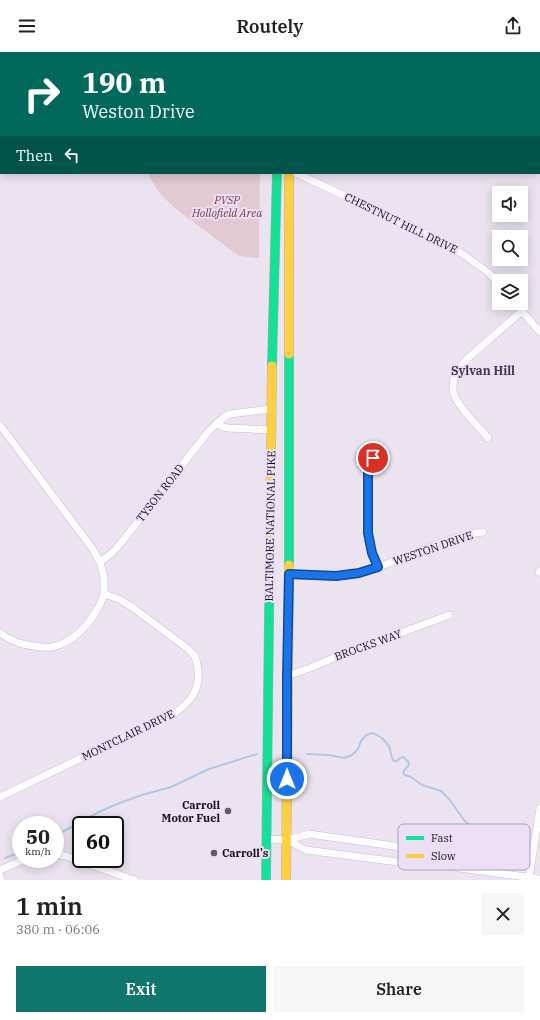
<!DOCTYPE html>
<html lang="en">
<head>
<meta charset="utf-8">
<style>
  :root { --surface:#fff; --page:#f6f6f6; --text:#202124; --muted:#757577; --accent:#0f766e }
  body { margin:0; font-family:"IBM Plex Serif",serif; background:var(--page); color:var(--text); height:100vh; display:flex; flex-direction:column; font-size:15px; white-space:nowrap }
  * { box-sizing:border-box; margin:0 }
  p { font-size:13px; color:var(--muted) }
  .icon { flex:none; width:22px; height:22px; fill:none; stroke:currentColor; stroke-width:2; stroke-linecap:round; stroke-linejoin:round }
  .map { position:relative; height:828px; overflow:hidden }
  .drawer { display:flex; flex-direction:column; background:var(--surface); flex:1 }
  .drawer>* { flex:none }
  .guide { position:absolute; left:0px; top:0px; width:540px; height:122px; box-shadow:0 2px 10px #0003; background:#00695c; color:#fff; overflow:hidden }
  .tools { position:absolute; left:492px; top:134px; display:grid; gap:8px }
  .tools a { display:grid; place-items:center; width:36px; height:36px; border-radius:0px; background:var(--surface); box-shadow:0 2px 10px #0003; font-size:20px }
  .speed { position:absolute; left:12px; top:764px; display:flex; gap:8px; font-size:20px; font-weight:700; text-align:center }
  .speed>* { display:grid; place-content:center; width:52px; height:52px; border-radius:50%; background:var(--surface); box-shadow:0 2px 10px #0003; line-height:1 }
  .speed small { font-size:10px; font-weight:400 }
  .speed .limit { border:2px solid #111; border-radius:6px; background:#fff; color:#111 }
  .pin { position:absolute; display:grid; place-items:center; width:34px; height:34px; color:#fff; margin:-17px; border:2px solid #fff; border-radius:50%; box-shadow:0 1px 4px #0007 }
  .me { position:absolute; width:44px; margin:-22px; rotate:0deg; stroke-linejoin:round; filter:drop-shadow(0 0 3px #0008) }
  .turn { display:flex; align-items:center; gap:14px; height:84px; padding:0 16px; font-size:18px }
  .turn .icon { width:52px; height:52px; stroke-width:2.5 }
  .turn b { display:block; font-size:28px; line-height:34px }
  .then { display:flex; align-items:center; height:38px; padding:0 16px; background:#0003; gap:8px; font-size:15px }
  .round { display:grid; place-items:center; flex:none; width:42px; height:42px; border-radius:0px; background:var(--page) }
  .overview { display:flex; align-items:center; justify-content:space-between; height:68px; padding:0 16px }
  h1 { font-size:24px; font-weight:600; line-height:30px }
  .button { display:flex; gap:8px; margin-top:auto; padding:8px 16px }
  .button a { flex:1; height:46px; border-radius:0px; background:var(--accent); color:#fff; font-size:16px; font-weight:600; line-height:46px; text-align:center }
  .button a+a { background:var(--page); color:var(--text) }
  header { display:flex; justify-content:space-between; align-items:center; height:52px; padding:0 16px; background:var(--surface); font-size:18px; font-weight:600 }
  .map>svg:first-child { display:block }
  .green { fill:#e3c9d2 }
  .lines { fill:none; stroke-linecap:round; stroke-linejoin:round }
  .stream { stroke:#b4c7e6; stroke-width:2 }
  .street-casing { stroke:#c7c1cb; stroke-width:8 }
  .fast-casing { stroke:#bcaebb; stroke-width:10 }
  .slow-casing { stroke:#bcaebb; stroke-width:10 }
  .street { stroke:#fcfbfd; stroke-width:7 }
  .fast { stroke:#16e098; stroke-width:9 }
  .slow { stroke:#ffcf43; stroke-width:9 }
  .route-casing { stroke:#114b97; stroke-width:10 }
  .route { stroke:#1a73e8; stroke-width:7 }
  .poi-dot { fill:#605b64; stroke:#ecdff5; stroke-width:1.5 }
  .labels { text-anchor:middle; stroke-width:4; stroke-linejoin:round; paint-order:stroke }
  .park-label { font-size:11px; font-style:italic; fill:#7d3a49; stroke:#ecdff5 }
  .street-label { font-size:11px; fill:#151119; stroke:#ecdff5 }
  .poi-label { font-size:11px; font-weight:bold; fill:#151119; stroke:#ecdff5; text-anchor:end }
  .neighbourhood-label { font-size:12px; font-weight:bold; fill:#44394b; stroke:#ecdff5 }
  .key { fill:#ecdff5; stroke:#aca1b3; stroke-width:1 }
  .key-label { font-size:11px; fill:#151119 }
</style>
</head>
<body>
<header><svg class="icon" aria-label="menu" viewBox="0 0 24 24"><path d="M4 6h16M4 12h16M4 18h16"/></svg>Routely<svg class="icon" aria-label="share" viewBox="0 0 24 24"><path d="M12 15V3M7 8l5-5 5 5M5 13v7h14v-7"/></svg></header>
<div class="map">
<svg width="540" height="828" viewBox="0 0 540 828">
  <rect width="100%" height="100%" fill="#ebe4f0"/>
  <!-- green -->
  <path class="green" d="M 0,0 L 260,0 L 260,1 L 1,1 L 1,91 L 0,92 Z
    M 148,121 L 260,121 L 259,206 L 239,204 L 176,157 L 162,144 L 153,131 Z"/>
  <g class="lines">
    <!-- stream -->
    <path class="stream" d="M 307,702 L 329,703 L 344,706 L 352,703 L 358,697 L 361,689 L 366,683 L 373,681 L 382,686 L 389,694 L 392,706 L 394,709 L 397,709 L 400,706 L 404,705 L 409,711 L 408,714 L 403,720 L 405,723 L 411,725 L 422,733 L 441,739 L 449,747 L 464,768 L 471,774 L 476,782 L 479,790 L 482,805
      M 55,784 L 99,760 L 117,752 L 142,743 L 171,735 L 209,717 L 257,702
      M 5,806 L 21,800"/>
    <!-- street casing -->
    <g class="street-casing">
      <path id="street" d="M 324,1 L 324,0
        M 296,121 L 430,184 L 461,201 L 489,221 L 499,233
        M 515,251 L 540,280
        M 217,371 L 223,375 L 228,376 L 271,378
        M 0,373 L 92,496 L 100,510 L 104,525 L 104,542 L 119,547 L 132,555 L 187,596 C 189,598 192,601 194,603 C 197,608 197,613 198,618 C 200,639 190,651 173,662 L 0,745
        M 488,386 C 479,375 458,355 454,342 C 452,337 453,327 456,321 C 459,316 463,311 467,307 L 522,259
        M 377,399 L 370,413 L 368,420 L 368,481 L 372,501 L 378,515
        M 100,510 L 112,501 L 121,491 L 208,380 L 224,365 L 230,362 L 271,357
        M 539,520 L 540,519
        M 289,522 C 312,523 337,526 359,521 C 371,518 382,514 394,509 C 423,498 452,484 483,480
        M 0,581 C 11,589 21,593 34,594 C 40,595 47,596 52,595 C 72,591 89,573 98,556 C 101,552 102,547 104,542
        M 287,624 L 310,616 L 336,605 L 449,563
        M 267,787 L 287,788 L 309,782 L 394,794 L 438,811
        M 287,788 L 306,798 L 398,810 L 446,814 L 540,827
        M 55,802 L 66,804 L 131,827 L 135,828
        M 0,818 L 25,807
        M 0,824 L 1,828
        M 529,826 L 540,756"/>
    </g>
    <!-- fast casing -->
    <g class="fast-casing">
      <path id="fast" d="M 279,0 L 279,1
        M 288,0 L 288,1
        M 272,314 L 277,121
        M 289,513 L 289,302
        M 266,828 L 270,481"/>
    </g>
    <!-- slow casing -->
    <g class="slow-casing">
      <path id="slow" d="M 289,121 L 289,302
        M 270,481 L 272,314
        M 286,828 L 289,513"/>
    </g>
    <!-- street -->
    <use href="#street" class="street"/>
    <!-- fast -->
    <use href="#fast" class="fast"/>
    <!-- slow -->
    <use href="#slow" class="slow"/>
  </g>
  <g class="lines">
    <!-- route casing -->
    <g class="route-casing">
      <path id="route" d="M 287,727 L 287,624 L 289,522 L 336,524 L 359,521 L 378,515 L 372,501 L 368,481 L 368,420 L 373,406"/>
    </g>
    <!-- route -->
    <use href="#route" class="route"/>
  </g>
  <!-- markers -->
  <g class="poi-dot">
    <circle cx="228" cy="759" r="4"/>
    <circle cx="214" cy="801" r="4"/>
  </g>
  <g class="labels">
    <!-- park labels -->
    <g class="park-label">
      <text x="227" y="152">PVSP<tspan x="227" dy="13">Hollofield Area</tspan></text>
    </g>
    <!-- street labels -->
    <g class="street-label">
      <text transform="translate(401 171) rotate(26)" y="4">CHESTNUT HILL DRIVE</text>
      <text transform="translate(160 441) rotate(-52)" y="4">TYSON ROAD</text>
      <text transform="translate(270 474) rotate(-89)" y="4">BALTIMORE NATIONAL PIKE</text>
      <text transform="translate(433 496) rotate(-19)" y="4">WESTON DRIVE</text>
      <text transform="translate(368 593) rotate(-20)" y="4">BROCKS WAY</text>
      <text transform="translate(128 683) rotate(-26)" y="4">MONTCLAIR DRIVE</text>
    </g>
    <!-- poi labels -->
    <g class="poi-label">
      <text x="220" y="757">Carroll<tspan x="220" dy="13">Motor Fuel</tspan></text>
      <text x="222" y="805" text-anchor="start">Carroll's</text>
    </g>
    <!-- neighbourhood labels -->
    <g class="neighbourhood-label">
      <text x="483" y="323">Sylvan Hill</text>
    </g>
  </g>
  <!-- legend -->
  <rect x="398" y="772" width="132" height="46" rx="6" class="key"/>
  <rect x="406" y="784" width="18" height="4" fill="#16e098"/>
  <rect x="406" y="802" width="18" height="4" fill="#ffcf43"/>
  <g class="key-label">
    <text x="431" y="790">Fast</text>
    <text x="431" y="808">Slow</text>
  </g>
</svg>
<div class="tools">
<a><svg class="icon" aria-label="sound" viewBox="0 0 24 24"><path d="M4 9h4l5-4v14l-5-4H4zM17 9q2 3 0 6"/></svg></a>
<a><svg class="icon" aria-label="search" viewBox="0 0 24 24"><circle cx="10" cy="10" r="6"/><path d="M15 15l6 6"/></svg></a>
<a><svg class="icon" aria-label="layers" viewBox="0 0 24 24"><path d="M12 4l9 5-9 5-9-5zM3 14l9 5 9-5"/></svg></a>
</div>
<div class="speed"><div>50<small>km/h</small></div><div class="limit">60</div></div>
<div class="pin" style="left:373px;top:406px;background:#d93025"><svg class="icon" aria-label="arrive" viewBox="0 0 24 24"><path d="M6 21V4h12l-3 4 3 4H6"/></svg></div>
<svg class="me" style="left:287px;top:727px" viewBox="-20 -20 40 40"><circle r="17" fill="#1a73e8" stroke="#fff" stroke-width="3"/><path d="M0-11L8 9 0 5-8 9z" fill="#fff"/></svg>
<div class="guide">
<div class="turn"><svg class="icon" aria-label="right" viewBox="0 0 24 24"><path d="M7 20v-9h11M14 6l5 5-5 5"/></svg><div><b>190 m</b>Weston Drive</div></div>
<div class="then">Then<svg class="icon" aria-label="left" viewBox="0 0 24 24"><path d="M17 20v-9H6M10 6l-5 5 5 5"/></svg></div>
</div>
</div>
<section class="drawer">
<div class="overview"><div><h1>1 min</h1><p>380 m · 06:06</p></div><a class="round"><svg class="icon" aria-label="close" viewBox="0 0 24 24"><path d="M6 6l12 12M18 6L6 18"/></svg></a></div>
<div class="button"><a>Exit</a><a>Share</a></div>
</section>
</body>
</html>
